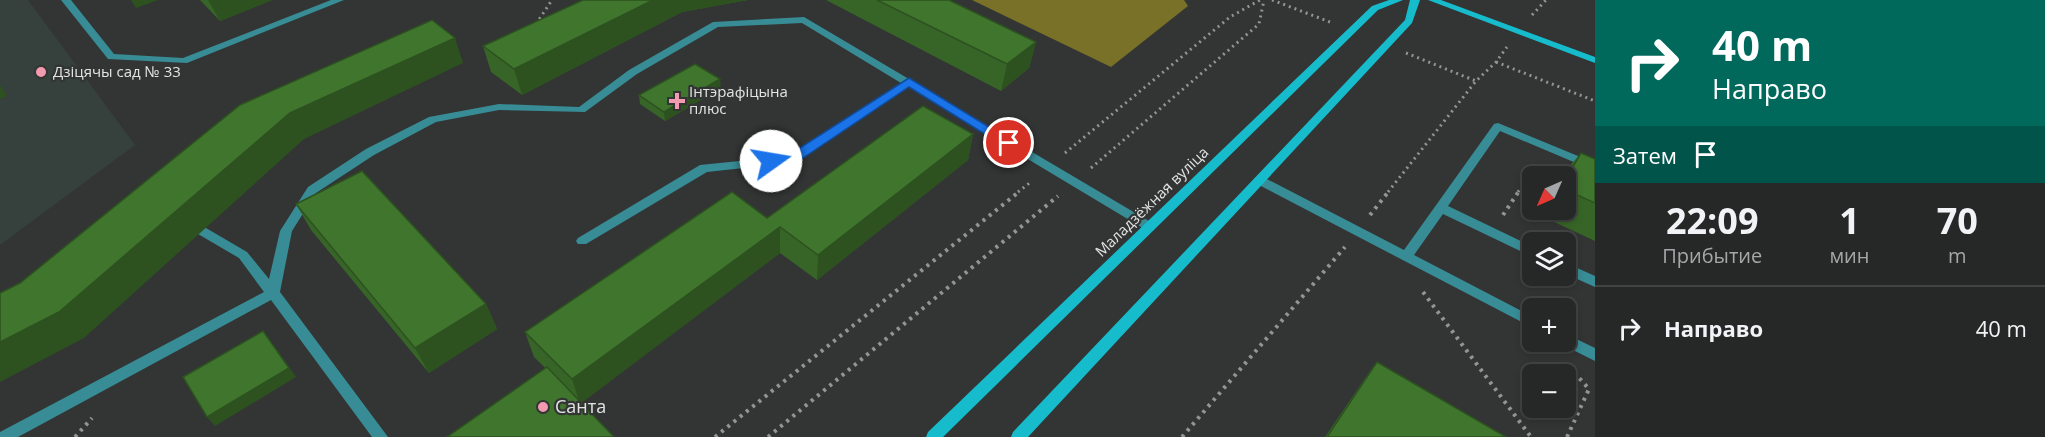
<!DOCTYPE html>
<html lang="ru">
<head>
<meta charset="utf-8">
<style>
  :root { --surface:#262827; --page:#323433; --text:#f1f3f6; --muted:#a4a6a7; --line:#424444 }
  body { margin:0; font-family:"Open Sans",sans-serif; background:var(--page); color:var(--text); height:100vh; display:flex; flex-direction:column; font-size:22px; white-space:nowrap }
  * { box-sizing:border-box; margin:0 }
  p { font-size:20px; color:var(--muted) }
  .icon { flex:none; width:33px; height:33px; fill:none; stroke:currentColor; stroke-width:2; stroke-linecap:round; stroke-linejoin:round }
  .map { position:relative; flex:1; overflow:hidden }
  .side { display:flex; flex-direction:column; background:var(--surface); width:450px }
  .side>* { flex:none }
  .guide { background:#00695c; color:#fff; overflow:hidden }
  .needle { width:39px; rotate:225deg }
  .fabs { position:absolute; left:1522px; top:166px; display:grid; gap:12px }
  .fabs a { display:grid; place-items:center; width:54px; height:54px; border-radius:9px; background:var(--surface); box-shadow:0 3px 9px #0003,0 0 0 2px var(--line); font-size:30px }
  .pin { position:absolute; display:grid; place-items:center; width:51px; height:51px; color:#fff; margin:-26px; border:3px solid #fff; border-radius:50%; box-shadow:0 2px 6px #0007 }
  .me { position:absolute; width:66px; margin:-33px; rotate:77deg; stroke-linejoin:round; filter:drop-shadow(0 0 4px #0008) }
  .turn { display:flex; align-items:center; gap:21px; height:126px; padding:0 18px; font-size:27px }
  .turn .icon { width:78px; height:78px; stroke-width:2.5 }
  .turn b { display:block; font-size:42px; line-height:51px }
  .then { display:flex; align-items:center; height:57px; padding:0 18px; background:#0003; gap:12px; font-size:22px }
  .eta { display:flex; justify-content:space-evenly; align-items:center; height:102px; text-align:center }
  .eta b { font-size:36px; font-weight:700; line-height:42px }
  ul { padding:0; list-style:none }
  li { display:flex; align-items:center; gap:18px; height:84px; padding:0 18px; border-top:2px solid var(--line) }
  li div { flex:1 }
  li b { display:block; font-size:22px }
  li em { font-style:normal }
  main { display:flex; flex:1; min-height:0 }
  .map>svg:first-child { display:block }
  .built { fill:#36403c }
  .forest { fill:#787127 }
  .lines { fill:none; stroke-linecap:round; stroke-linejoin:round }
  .path-far1 { stroke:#939594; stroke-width:3; stroke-dasharray:2 4; stroke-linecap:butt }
  .path { stroke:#939594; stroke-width:4; stroke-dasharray:3 5; stroke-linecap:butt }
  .lane { fill:#388c95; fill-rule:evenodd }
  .secondary { fill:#16bccc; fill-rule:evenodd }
  .wall { fill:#376527 }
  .shaded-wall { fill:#2d5220 }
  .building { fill:#40752d; stroke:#2d5220; stroke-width:1.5 }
  .route { fill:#1a73e8; stroke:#114b97; stroke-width:1.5 }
  .poi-dot { fill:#f29ab0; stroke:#323534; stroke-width:2 }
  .labels { text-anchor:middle; stroke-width:4.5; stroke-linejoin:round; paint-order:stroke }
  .poi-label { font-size:15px; fill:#e2e4e3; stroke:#323534; text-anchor:start }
  .street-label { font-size:15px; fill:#e2e4e3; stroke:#323534 }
  .near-poi-label { font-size:18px; fill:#e2e4e3; stroke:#323534; text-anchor:start }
</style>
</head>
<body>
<main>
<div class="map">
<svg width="1595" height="437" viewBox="0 0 1595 437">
  <rect width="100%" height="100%" fill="#323534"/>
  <!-- built -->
  <path class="built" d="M 0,0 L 28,0 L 135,145 L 0,245 Z"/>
  <!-- forest -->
  <path class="forest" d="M 972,0 L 1184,0 L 1188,6 L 1111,67 Z"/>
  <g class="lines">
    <!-- path-far1 -->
    <path class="path-far1" d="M 1272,0 L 1330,22
      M 1532,15 L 1546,0
      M 536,24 L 552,0
      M 1406,53 L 1476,81
      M 1496,62 L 1595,101
      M 1065,153 L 1230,17 L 1260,0
      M 1091,168 L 1259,24 L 1264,0
      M 1018,192 L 1032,181
      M 1388,192 L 1476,81 L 1496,62 L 1507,47
      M 1518,192 L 1537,164"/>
    <!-- path -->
    <path class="path" d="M 1370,215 L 1389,191
      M 1503,215 L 1519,191
      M 1423,292 L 1531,437
      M 75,437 L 92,418
      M 715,437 L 1020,191
      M 768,437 L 1058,196
      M 1182,437 L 1345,247
      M 1567,437 L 1589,389 L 1572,370"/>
    <!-- lane -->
    <path class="lane" d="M 61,0 L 71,0 L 114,54 L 183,58 L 331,0 L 344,0 L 187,63 L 108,59 Z
      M 804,17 L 1154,224 L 1156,227 L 1154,230 L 1146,230 L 908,87 L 797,162 L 707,172 L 586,244 L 578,244 L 576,241 L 578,238 L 700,165 L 790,156 L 901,83 L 802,23 L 718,27 L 637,74 L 585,112 L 499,110 L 436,122 L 374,155 L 316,193 L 292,231 L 280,292 L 388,437 L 372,437 L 271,300 L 18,437 L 0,437 L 0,432 L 264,292 L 239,258 L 198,234 L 196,231 L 198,228 L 206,228 L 247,252 L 269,279 L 280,231 L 308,187 L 366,149 L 429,117 L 499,104 L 579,107 L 629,70 L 713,22 Z
      M 1498,123 L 1595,163 L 1595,171 L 1500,131 L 1448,206 L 1533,247 L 1533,257 L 1443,214 L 1414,255 L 1533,317 L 1533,328 L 1257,184 L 1255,181 L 1257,178 L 1265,178 L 1404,250 L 1494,124 Z
      M 1566,263 L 1595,276 L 1595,287 L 1566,274 Z
      M 1566,334 L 1595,348 L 1595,361 L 1561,344 L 1560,342 L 1566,342 Z"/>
    <!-- secondary -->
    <path class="secondary" d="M 1389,0 L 1403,0 L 1378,10 L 943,437 L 926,437 L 928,432 L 1372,6 Z
      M 1410,0 L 1420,0 L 1412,23 L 1028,437 L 1011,437 L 1013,432 L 1405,20 Z
      M 1428,0 L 1441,0 L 1595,57 L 1595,63 Z"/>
  </g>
  <!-- wall -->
  <path class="wall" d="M 200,0 L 272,0 L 220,21 Z
    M 583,0 L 748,0 L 682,12 L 522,95 L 491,72 L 483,46 Z
    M 826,0 L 949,0 L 1036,42 L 1029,68 L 1001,91 Z
    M 721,88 L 665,121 L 640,104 L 639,95 Z
    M 973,134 L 968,160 L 817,280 L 780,253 L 581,403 L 534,357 L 525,332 L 767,218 Z
    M 1581,153 L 1595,159 L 1595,241 L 1537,214 L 1540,210 L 1566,210 L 1566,177 L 1560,177 Z
    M 296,204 L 486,304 L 497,329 L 429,373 L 311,230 Z
    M 1377,362 L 1506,437 L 1325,437 L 1370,371 Z"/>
  <!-- shaded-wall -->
  <path class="shaded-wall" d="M 131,0 L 158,0 L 136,8 Z
    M 208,0 L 272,0 L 220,21 Z
    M 653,0 L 748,0 L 682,12 L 522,95 L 514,69 Z
    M 455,38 L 463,63 L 304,139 L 84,338 L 0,382 L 0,342 L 290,113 Z
    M 1036,42 L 1029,68 L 1001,91 L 1007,64 Z
    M 720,79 L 721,88 L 665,121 L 664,112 Z
    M 0,85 L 7,96 L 0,99 Z
    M 973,134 L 968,160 L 817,280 L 818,255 Z
    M 780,227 L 780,253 L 580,404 L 572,379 Z
    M 486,304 L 497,329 L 429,373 L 415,348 Z
    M 263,331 L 296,377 L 215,426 L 207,417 Z"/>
  <!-- building -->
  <path class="building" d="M 583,0 L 653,0 L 514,69 L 483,46 Z
    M 877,0 L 949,0 L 1036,42 L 1007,64 Z
    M 432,20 L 455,38 L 290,113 L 59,312 L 0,342 L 0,293 L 20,283 L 240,105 Z
    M 695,64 L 720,79 L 664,112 L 639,95 Z
    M 923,106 L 973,134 L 818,255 L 780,227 L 572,379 L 525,332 L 732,192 L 767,218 Z
    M 1581,153 L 1595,159 L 1595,203 L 1566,190 L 1566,179 Z
    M 362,171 L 486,304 L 415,348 L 296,204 Z
    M 263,331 L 289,368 L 207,417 L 183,377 Z
    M 1377,362 L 1506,437 L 1327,437 Z
    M 547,367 L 614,437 L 447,437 Z"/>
  <!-- route -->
  <path class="route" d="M 909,78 L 1015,143 L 1009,147 L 1004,146 L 909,87 L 797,162 L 771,165 L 764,161 L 771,157 L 789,155 Z"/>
  <!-- markers -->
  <g class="poi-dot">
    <circle cx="41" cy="72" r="6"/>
    <path d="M674 92h6v6h6v6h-6v6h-6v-6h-6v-6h6z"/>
    <circle cx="543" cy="407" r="6"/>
  </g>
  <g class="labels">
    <!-- poi labels -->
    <g class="poi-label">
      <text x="53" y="77">Дзіцячы сад № 33</text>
      <text x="689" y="97">Інтэрафіцына<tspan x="689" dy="17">плюс</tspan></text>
    </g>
    <!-- street labels -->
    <g class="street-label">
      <text transform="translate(1152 202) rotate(-44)" y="5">Маладзёжная вуліца</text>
    </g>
    <!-- near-poi labels -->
    <g class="near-poi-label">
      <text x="555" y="413">Санта</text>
    </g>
  </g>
</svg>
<div class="fabs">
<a><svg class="needle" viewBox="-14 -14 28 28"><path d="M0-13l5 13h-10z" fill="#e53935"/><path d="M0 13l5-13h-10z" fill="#a4a6a7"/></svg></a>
<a><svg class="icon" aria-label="layers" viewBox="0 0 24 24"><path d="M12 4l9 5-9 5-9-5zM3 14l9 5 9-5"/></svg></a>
<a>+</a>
<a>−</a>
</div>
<div class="pin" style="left:1009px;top:143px;background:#d93025"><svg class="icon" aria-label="arrive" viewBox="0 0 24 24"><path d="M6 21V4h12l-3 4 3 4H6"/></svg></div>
<svg class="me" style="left:771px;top:161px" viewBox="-20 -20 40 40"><circle r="19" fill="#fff"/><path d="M0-13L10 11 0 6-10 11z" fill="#1a73e8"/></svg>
</div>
<section class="side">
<div class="guide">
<div class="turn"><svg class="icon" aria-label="right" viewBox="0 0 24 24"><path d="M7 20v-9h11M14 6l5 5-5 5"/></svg><div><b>40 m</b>Направо</div></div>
<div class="then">Затем<svg class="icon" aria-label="arrive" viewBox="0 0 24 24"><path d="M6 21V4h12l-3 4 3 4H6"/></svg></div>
</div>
<div class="eta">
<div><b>22:09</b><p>Прибытие</p></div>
<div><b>1</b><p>мин</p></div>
<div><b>70</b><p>m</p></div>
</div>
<ul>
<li><svg class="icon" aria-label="right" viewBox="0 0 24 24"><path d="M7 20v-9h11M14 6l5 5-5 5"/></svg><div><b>Направо</b></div><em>40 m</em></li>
</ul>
</section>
</main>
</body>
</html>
